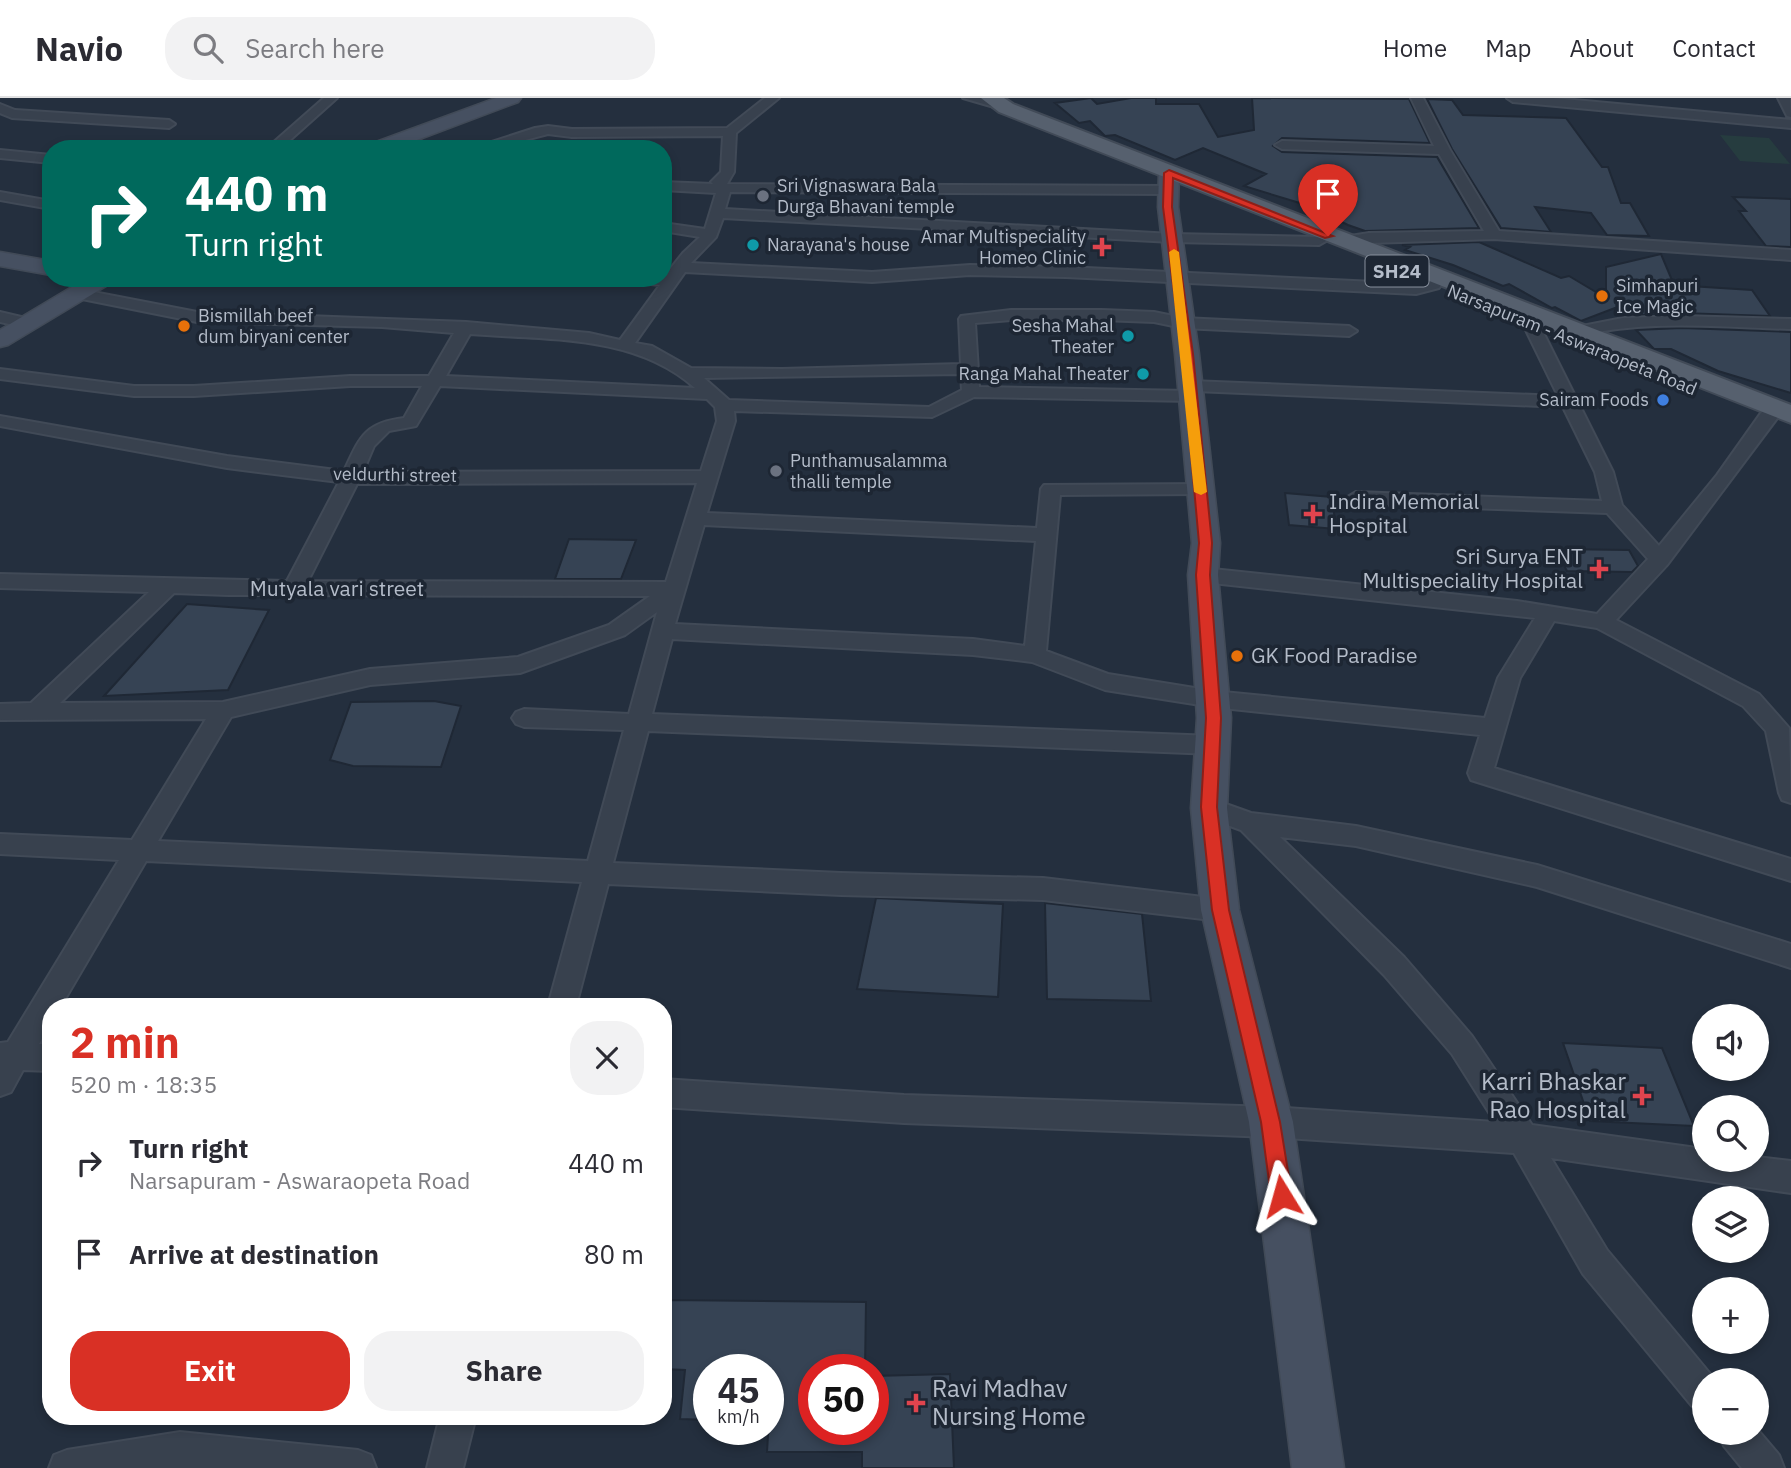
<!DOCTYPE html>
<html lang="en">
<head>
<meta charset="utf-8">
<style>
  :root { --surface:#fff; --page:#f2f2f3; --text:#2b2b33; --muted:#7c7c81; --line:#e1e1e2; --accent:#d93025 }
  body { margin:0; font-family:"IBM Plex Sans",sans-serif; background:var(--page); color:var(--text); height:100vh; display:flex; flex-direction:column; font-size:26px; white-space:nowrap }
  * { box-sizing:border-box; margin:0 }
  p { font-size:23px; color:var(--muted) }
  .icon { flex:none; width:38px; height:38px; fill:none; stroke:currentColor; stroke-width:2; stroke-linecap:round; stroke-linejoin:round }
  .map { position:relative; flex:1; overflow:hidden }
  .panel { position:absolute; left:42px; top:900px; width:630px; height:427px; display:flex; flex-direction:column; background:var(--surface); border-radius:28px; box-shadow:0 4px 10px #0003 }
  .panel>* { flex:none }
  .hud { position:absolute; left:42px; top:42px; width:630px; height:147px; border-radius:28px; box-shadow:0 4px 10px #0003; background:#00695c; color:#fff; overflow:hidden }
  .tools { position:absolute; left:1692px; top:906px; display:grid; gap:14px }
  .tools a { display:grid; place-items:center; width:77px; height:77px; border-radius:50%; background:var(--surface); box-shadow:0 4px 10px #0003; font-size:35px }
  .speed { position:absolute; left:693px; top:1256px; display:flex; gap:14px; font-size:35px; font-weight:700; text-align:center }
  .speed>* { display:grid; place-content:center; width:91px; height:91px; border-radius:50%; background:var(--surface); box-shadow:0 4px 10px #0003; line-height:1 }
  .speed small { font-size:18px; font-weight:400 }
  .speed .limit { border:10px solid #d22; background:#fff; color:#111 }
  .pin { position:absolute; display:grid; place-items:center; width:60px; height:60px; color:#fff; margin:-72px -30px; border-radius:50% 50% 50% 0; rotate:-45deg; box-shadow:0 0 7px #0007 }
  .pin .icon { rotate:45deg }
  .me { position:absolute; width:77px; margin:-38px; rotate:352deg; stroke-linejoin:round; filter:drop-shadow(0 0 5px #0008) }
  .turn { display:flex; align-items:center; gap:24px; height:147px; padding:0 28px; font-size:32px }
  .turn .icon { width:91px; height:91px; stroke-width:2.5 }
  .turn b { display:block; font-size:49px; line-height:60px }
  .round { display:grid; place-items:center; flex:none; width:74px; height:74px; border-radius:28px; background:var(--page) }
  .overview { display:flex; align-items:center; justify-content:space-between; height:119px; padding:0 28px }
  h1 { font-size:42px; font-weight:700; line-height:52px; color:var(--accent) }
  .cta { display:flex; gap:14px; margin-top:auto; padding:14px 28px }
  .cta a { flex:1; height:80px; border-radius:28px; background:var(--accent); color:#fff; font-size:28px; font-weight:700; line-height:80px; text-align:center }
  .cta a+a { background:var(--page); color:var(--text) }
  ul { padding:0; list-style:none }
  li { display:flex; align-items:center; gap:21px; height:91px; padding:0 28px }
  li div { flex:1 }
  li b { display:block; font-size:26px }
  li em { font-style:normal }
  header { display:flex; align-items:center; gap:42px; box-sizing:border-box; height:98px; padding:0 35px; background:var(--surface); border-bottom:2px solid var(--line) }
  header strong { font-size:33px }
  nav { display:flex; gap:38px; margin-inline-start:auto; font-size:24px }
  .search { width:490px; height:63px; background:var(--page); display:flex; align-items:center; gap:18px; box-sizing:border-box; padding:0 24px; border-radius:28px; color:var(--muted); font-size:26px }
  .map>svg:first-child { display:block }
  .green { fill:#263c3f }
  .building { fill:#364354; stroke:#1f2835; stroke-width:2 }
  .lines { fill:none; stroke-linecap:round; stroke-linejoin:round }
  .street-casing { stroke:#414a57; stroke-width:4 }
  .secondary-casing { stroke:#414a57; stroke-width:3 }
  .primary-casing { stroke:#414a57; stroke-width:4 }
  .street { fill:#38414e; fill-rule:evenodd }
  .secondary { fill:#465061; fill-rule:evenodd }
  .primary { fill:#56606e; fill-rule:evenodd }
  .route { fill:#d93025; stroke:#8d1f18; stroke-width:2 }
  .slow { fill:#f59e0b }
  .worship-dot { fill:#6b7280; stroke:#1d2633; stroke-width:2.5 }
  .culture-dot { fill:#0f9aa8; stroke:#1d2633; stroke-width:2.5 }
  .health-dot { fill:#e0444e; stroke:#1d2633; stroke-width:2.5 }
  .food-dot { fill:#e8710a; stroke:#1d2633; stroke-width:2.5 }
  .shop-dot { fill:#3f7fe0; stroke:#1d2633; stroke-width:2.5 }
  .labels { text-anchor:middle; stroke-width:7; stroke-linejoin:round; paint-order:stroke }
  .far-poi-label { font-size:18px; fill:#b4bcc9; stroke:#1d2633; text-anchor:start }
  .far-street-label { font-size:18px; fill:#b4bcc9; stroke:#1d2633 }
  .shield { fill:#1d2633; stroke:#878f9c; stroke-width:2 }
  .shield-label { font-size:19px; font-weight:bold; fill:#b4bcc9 }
  .poi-label { font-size:21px; fill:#b4bcc9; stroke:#1d2633; text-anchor:start }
  .street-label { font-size:21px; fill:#b4bcc9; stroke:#1d2633 }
  .near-poi-label { font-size:24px; fill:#b4bcc9; stroke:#1d2633; text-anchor:end }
</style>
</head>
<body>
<header>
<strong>Navio</strong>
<div class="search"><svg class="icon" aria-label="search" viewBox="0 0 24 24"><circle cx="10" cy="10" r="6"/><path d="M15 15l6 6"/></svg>Search here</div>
<nav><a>Home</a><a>Map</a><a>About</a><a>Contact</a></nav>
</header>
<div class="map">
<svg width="1791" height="1370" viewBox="0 0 1791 1370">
  <rect width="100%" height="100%" fill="#242f3e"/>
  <!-- green -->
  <path class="green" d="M 1720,37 L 1769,40 L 1790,66 L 1740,63 Z"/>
  <!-- building -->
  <path class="building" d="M 1091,0 L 1097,6 L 1131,0 L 1156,0 L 1156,6 L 1199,6 L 1218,39 L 1254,32 L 1252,0 L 1409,1 L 1430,45 L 1282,40 L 1273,48 L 1282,54 L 1437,59 L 1479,130 L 1365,133 L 1348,127 L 1303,106 L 1244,88 L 1266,76 L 1203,50 L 1175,62 L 1115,37 L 1105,38 L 1090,23 L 1079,25 L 1055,5 Z
    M 1427,1 L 1452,2 L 1463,17 L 1566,20 L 1602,69 L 1608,69 L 1621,105 L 1630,105 L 1649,138 L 1607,137 L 1591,115 L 1535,109 L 1551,134 L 1501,130 L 1452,51 Z
    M 1733,99 L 1791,101 L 1791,149 L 1766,148 L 1739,113 L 1746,113 Z
    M 1479,144 L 1561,180 L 1569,178 L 1606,200 L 1606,169 L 1661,156 L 1674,187 L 1752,192 L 1770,218 L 1680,215 L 1622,218 L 1615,210 L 1581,223 L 1555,209 L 1552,210 L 1509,186 L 1503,188 L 1453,167 L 1405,152 L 1410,149 L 1402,147 Z
    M 1682,230 L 1791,234 L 1791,295 L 1718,273 L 1671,251 L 1654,251 L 1636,232 Z
    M 1285,395 L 1332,399 L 1336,431 L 1289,427 Z
    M 569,441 L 636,442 L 621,481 L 555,481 Z
    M 1555,451 L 1629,452 L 1638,468 L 1632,474 L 1567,473 Z
    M 187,506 L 269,512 L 228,592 L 104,598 Z
    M 434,603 L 461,608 L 441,669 L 353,668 L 330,662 L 351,604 Z
    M 876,800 L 1003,806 L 998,899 L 857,891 Z
    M 1045,805 L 1142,816 L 1151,903 L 1047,901 Z
    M 1563,945 L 1662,950 L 1694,1028 L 1590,1023 Z
    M 668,1202 L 866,1204 L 865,1272 L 814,1272 L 814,1332 L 873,1332 L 873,1278 L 950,1276 L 954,1370 L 862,1370 L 862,1354 L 767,1354 L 772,1272 L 709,1272 L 709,1322 L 680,1321 L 685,1272 L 663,1271 L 663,1238 Z"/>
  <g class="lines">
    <!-- street casing -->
    <g class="street-casing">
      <path id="street" d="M 324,0 L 337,0 L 280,51 L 266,51 Z
        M 765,0 L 779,0 L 736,35 L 734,74 L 727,86 L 1167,88 L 1174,92 L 1167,96 L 730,94 L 725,111 L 1172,136 L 1319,139 L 1326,143 L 1319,147 L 1172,144 L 723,120 L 716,139 L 691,165 L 872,174 L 970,167 L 1066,169 L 1416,186 L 1433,182 L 1441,187 L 1439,190 L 1416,196 L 1066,179 L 970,177 L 872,184 L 685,174 L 635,245 L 652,248 L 691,270 L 782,271 L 961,266 L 959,221 L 961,218 L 1011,212 L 1102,212 L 1154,214 L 1183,220 L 1349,228 L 1357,233 L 1349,238 L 1183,230 L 1154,224 L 1102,222 L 1011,222 L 975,225 L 979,289 L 1189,293 L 1182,288 L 1191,283 L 1558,298 L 1523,226 L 1531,221 L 1539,226 L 1613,374 L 1622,407 L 1659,448 L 1717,377 L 1761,315 L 1769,307 L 1781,307 L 1784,311 L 1667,467 L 1616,522 L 1759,596 L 1789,630 L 1791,705 L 1782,702 L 1779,695 L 1766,633 L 1743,608 L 1597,530 L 1554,523 L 1520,580 L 1494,670 L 1791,761 L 1791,783 L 1471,682 L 1468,675 L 1480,637 L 1213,609 L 1105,592 L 1032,564 L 973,557 L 672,541 L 652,616 L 1213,638 L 1221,641 L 1225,647 L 1221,653 L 1213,656 L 648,633 L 613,765 L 841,775 L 1043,780 L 1220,801 L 1229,804 L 1233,812 L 1229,820 L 1220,823 L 1043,802 L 841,797 L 608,786 L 576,908 L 548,908 L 582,784 L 146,763 L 61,908 L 51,908 L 51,925 L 39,946 L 51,946 L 51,973 L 23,972 L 11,994 L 0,998 L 0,945 L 8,944 L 119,762 L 0,756 L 0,736 L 132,742 L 206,621 L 0,622 L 0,606 L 31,605 L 149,494 L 0,490 L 0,476 L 287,483 L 339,384 L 227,370 L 0,328 L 0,318 L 227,358 L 344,373 C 360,339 364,325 404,320 L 422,288 L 350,288 L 194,298 L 134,298 L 0,281 L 0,271 L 134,288 L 194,288 L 350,278 L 429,278 L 454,235 L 382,229 L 197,224 L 72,199 L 70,196 L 72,193 L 78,191 L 197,214 L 466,224 L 589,235 L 620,242 L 660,187 L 641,185 L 633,180 L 663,180 L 683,155 L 700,139 L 663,133 L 663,125 L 705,131 L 716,95 L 663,92 L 663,84 L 713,86 L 711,84 L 721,74 L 723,38 L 572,39 L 548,36 L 491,51 L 470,51 L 535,30 L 548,28 L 572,31 L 727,30 ZM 470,236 C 546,242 635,236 695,290 L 446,278 ZM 961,276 L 962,292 L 929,309 L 729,302 L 704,280 ZM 440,288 L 707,301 L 715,309 L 717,323 L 701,373 L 363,374 L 374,348 L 389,333 L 416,328 ZM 1195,293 L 1563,309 L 1595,374 L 1602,403 L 1356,394 L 1346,400 L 1356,406 L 1607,415 L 1648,461 L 1597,516 L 1517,503 L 1203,470 L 1196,472 L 1193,477 L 1196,482 L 1203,484 L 1535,520 L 1498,580 L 1485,620 L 1213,593 L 1108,576 L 1046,553 L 1060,397 L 1200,396 L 1210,390 L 1207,386 L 1044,387 L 1041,391 L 1037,430 L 707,415 L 735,323 L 734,313 L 932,319 L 974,299 L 1192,303 L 1201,298 ZM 697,385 L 666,484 L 308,483 L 357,386 ZM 704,427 L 1036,443 L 1025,548 L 973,541 L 675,526 ZM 174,495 L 228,497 L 650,498 L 609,527 L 518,559 L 370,571 L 223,604 L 60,605 ZM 657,514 L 629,616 L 524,611 L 516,614 L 512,620 L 516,626 L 524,629 L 624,632 L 588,763 L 158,743 L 231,619 L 370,587 L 520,575 L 625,537 Z
        M 963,0 L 986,0 L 1007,7 L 1001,11 Z
        M 1411,0 L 1423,0 L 1450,52 L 1499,133 L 1791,152 L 1791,162 L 1494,141 L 1338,146 L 1336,143 L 1338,140 L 1369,135 L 1484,133 L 1439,56 L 1282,51 L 1275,47 L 1282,43 L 1434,48 Z
        M 1507,0 L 1553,0 L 1791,22 L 1791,30 L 1513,4 Z
        M 1778,0 L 1790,0 L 1791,19 L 1787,18 Z
        M 0,6 L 15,12 L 169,22 L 175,26 L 169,30 L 12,20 L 0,15 Z
        M 402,37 L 435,48 L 436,51 L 417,51 L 397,44 L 395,41 Z
        M 0,52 L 51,57 L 51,65 L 0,60 Z
        M 0,94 L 51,103 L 51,111 L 0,102 Z
        M 0,214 L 34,222 L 36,225 L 28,230 L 0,224 Z
        M 1680,218 L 1791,221 L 1791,231 C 1718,229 1645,221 1573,239 L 1565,234 L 1567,231 L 1623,220 Z
        M 1209,700 L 1251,715 L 1356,728 L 1537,767 L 1791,846 L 1791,870 L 1537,789 L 1356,748 L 1280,739 L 1404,859 L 1472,938 L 1532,1027 L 1704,1051 L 1704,1062 L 1757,1062 L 1757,1059 L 1791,1063 L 1791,1095 L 1551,1060 L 1607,1152 L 1716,1283 L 1704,1283 L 1704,1313 L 1692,1308 L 1583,1176 L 1514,1055 L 1271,1039 L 904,1025 L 663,1009 L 663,981 L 904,997 L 1271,1009 L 1495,1024 L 1452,956 L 1384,877 L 1241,732 L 1200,717 L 1197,710 L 1200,703 Z
        M 440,1318 L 476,1318 L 463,1370 L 427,1370 Z
        M 1757,1331 L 1779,1357 L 1784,1370 L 1742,1370 L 1724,1348 L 1719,1335 L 1757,1335 Z
        M 180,1334 L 358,1352 L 371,1357 L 376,1370 L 49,1370 L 54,1357 L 67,1352 Z"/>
    </g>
    <!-- secondary casing -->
    <g class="secondary-casing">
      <path id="secondary" d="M 496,0 L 521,0 L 518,4 L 393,51 L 366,51 L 368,47 Z
        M 1169,69 L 1179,75 L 1178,109 L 1199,256 L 1220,445 L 1218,477 L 1231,620 L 1227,710 L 1239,812 L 1293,1024 L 1344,1370 L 1292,1370 L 1249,1024 L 1201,812 L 1191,710 L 1197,620 L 1188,477 L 1192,445 L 1175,256 L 1158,109 L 1159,75 Z
        M 0,154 L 51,163 L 51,177 L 0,168 Z
        M 87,180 L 114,180 L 111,185 L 8,247 L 0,249 L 0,232 Z"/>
    </g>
    <!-- primary casing -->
    <g class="primary-casing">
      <path id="primary" d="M 981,0 L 1004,0 L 1013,6 L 1791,307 L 1791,325 L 999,14 Z"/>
    </g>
    <!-- street -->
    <use href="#street" class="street"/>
    <!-- secondary -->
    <use href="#secondary" class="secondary"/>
    <!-- primary -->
    <use href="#primary" class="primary"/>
  </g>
  <!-- route -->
  <path class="route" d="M 1169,72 L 1333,138 L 1325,140 L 1173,80 L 1172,109 L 1193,256 L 1212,445 L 1210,477 L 1221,620 L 1217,709 L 1229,812 L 1280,1024 L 1292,1098 L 1289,1105 L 1282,1108 L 1274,1105 L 1271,1098 L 1261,1024 L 1212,812 L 1201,709 L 1206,620 L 1196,477 L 1199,445 L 1182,256 L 1163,109 L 1164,75 Z"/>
  <!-- slow -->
  <path class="slow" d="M 1174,151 L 1179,154 L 1207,394 L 1201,397 L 1194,394 L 1169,154 Z"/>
  <!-- markers -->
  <g class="worship-dot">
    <circle cx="763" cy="98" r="7"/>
    <circle cx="776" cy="373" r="7"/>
  </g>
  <g class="culture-dot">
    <circle cx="753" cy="147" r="7"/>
    <circle cx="1128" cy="238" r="7"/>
    <circle cx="1143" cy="276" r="7"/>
  </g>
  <g class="health-dot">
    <path d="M1098.5 138.5h7v7h7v7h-7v7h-7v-7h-7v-7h7z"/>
    <path d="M1309.5 405.5h7v7h7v7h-7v7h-7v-7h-7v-7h7z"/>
    <path d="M1595.5 460.5h7v7h7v7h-7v7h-7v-7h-7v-7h7z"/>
    <path d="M1638.5 987.5h7v7h7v7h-7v7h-7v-7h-7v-7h7z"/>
    <path d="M912.5 1294.5h7v7h7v7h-7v7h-7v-7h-7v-7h7z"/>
  </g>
  <g class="food-dot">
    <circle cx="1602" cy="198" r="7"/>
    <circle cx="184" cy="228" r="7"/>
    <circle cx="1237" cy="558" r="7"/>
  </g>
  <circle class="shop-dot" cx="1663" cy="302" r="7"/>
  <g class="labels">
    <!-- far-poi labels -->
    <g class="far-poi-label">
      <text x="777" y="94">Sri Vignaswara Bala<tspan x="777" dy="21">Durga Bhavani temple</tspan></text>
      <text x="1086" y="145" text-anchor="end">Amar Multispeciality<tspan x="1086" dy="21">Homeo Clinic</tspan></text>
      <text x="767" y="153">Narayana's house</text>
      <text x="1616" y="194">Simhapuri<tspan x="1616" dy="21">Ice Magic</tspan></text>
      <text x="198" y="224">Bismillah beef<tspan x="198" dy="21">dum biryani center</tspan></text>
      <text x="1114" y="234" text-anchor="end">Sesha Mahal<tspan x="1114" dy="21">Theater</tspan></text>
      <text x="1129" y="282" text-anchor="end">Ranga Mahal Theater</text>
      <text x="1649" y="308" text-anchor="end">Sairam Foods</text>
      <text x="790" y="369">Punthamusalamma<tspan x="790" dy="21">thalli temple</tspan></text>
    </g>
    <!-- far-street labels -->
    <g class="far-street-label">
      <text transform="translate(1572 242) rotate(22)" y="6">Narsapuram - Aswaraopeta Road</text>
      <text transform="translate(395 377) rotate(1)" y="6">veldurthi street</text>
    </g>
    <!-- shield labels -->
    <rect class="shield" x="1365.5" y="157.5" width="63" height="31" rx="5"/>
    <g class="shield-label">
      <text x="1397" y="180">SH24</text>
    </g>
    <!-- poi labels -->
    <g class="poi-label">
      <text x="1329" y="411">Indira Memorial<tspan x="1329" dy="24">Hospital</tspan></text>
      <text x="1583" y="466" text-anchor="end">Sri Surya ENT<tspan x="1583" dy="24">Multispeciality Hospital</tspan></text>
      <text x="1251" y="565">GK Food Paradise</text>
    </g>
    <!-- street labels -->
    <g class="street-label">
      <text x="337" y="498">Mutyala vari street</text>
    </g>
    <!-- near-poi labels -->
    <g class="near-poi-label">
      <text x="1626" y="992">Karri Bhaskar<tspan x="1626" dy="28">Rao Hospital</tspan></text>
      <text x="932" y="1299" text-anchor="start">Ravi Madhav<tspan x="932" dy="28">Nursing Home</tspan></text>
    </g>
  </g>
</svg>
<div class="tools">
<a><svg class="icon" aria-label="sound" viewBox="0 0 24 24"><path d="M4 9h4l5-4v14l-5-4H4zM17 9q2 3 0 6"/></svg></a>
<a><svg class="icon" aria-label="search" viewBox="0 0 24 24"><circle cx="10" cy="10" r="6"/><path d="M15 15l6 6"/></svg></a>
<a><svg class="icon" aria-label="layers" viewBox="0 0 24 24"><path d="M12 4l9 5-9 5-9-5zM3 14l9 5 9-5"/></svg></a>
<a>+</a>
<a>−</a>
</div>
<div class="speed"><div>45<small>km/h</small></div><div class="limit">50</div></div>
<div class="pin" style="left:1328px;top:138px;background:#d93025"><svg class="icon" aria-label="arrive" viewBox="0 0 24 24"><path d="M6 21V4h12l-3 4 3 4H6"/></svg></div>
<svg class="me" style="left:1282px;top:1098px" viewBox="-20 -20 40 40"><path d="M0-17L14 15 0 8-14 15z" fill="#d93025" stroke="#fff" stroke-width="4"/></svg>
<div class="hud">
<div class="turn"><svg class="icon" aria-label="right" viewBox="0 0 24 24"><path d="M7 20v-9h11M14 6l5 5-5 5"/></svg><div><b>440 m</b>Turn right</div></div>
</div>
<section class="panel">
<div class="overview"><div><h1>2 min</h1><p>520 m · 18:35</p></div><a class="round"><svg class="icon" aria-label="close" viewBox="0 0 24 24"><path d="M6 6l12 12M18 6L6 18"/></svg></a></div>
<ul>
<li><svg class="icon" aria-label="right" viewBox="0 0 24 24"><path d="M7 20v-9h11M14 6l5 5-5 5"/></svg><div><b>Turn right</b><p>Narsapuram - Aswaraopeta Road</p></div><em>440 m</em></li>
<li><svg class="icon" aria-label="arrive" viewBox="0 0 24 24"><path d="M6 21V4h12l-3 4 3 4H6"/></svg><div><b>Arrive at destination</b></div><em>80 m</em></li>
</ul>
<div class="cta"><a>Exit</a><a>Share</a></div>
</section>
</div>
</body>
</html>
